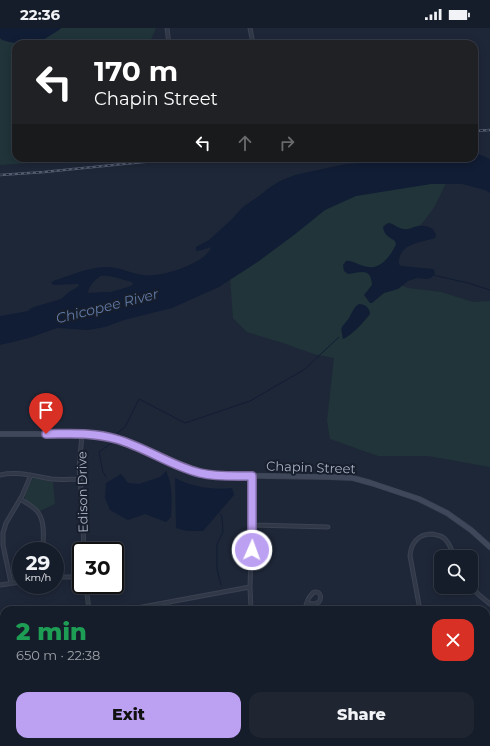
<!DOCTYPE html>
<html lang="en">
<head>
<meta charset="utf-8">
<style>
  :root { --surface:#161d2a; --page:#1f2632; --text:#f1f3f6; --muted:#9ea2a8; --line:#353b47; --accent:#bca0f2 }
  body { margin:0; font-family:Montserrat,sans-serif; background:var(--page); color:var(--text); height:100vh; display:flex; flex-direction:column; font-size:15px; white-space:nowrap }
  * { box-sizing:border-box; margin:0 }
  p { font-size:13px; color:var(--muted) }
  .icon { flex:none; width:22px; height:22px; fill:none; stroke:currentColor; stroke-width:2; stroke-linecap:round; stroke-linejoin:round }
  .map { position:relative; flex:1; overflow:hidden }
  .details { position:absolute; left:0px; top:578px; width:490px; height:140px; display:flex; flex-direction:column; background:var(--surface); border-radius:12px 12px 0 0; box-shadow:0 2px 10px #0003,0 0 0 1px var(--line) }
  .details>* { flex:none }
  .guide { position:absolute; left:12px; top:12px; width:466px; height:122px; border-radius:12px; box-shadow:0 2px 10px #0003,0 0 0 1px var(--line); background:#202124; color:#fff; overflow:hidden }
  .buttons { position:absolute; left:434px; top:522px; display:grid; gap:8px }
  .buttons a { display:grid; place-items:center; width:44px; height:44px; border-radius:8px; background:var(--surface); box-shadow:0 2px 10px #0003,0 0 0 1px var(--line); font-size:20px }
  .speed { position:absolute; left:12px; top:514px; display:flex; gap:8px; font-size:20px; font-weight:700; text-align:center }
  .speed>* { display:grid; place-content:center; width:52px; height:52px; border-radius:50%; background:var(--surface); box-shadow:0 2px 10px #0003,0 0 0 1px var(--line); line-height:1 }
  .speed small { font-size:10px; font-weight:400 }
  .speed .limit { border:2px solid #111; border-radius:6px; background:#fff; color:#111 }
  .pin { position:absolute; display:grid; place-items:center; width:34px; height:34px; color:#fff; margin:-41px -17px; border-radius:50% 50% 50% 0; rotate:-45deg; box-shadow:0 0 4px #0007 }
  .pin .icon { rotate:45deg }
  .me { position:absolute; width:44px; margin:-22px; rotate:2deg; stroke-linejoin:round; filter:drop-shadow(0 0 3px #0008) }
  .turn { display:flex; align-items:center; gap:14px; height:84px; padding:0 16px; font-size:18px }
  .turn .icon { width:52px; height:52px; stroke-width:2.5 }
  .turn b { display:block; font-size:28px; line-height:34px }
  .lanes { display:flex; align-items:center; height:38px; padding:0 16px; background:#0003; justify-content:center; gap:20px; direction:ltr }
  .lanes .off { opacity:.35 }
  .round { display:grid; place-items:center; flex:none; width:42px; height:42px; border-radius:12px; background:var(--page) }
  .summary { display:flex; align-items:center; justify-content:space-between; height:68px; padding:0 16px }
  h1 { font-size:24px; font-weight:800; line-height:30px; color:#1e9e55 }
  .button { display:flex; gap:8px; margin-top:auto; padding:8px 16px }
  .button a { flex:1; height:46px; border-radius:12px; background:var(--accent); color:#111; font-size:16px; font-weight:800; line-height:46px; text-align:center }
  .button a+a { background:var(--page); color:var(--text) }
  .status { display:flex; justify-content:space-between; align-items:center; height:28px; padding:0 20px; background:var(--surface); direction:ltr }
  .status svg { height:11px; fill:currentColor }
  .map>svg:first-child { display:block }
  .green { fill:#203439 }
  .water { fill:#111d35; fill-rule:evenodd }
  .lines { fill:none; stroke-linecap:round; stroke-linejoin:round }
  .stream { stroke:#111d35; stroke-width:1 }
  .street-casing { stroke:#3b4252; stroke-width:5 }
  .secondary-casing { stroke:#3b4252; stroke-width:6 }
  .street { stroke:#313948; stroke-width:3 }
  .secondary { stroke:#3f485b; stroke-width:4.5 }
  .rail-casing { stroke:#535d70; stroke-width:2.5 }
  .rail { stroke:#171e2c; stroke-width:1; stroke-dasharray:3; stroke-linecap:butt }
  .route-casing { stroke:#7a689d; stroke-width:10 }
  .route { stroke:#bca0f2; stroke-width:7 }
  .labels { text-anchor:middle; stroke-width:4; stroke-linejoin:round; paint-order:stroke }
  .street-label { font-size:13px; fill:#abb3c5; stroke:#171e2c }
  .water-label { font-size:14px; font-style:italic; fill:#617aa8; stroke:#171e2c }
</style>
</head>
<body>
<div class="status"><b>22:36</b><svg viewBox="0 0 49 12"><path d="M0 12V9h3v3zM5 12V6h3v6zM10 12V3h3v9zM15 12V0h3v12zM26 1h20v11H26zM47 4h2v5h-2z"/></svg></div>
<div class="map">
<svg width="490" height="718" viewBox="0 0 490 718">
  <rect width="100%" height="100%" fill="#1e2738"/>
  <!-- green -->
  <path class="green" d="M 61,0 L 156,0 L 149,16 L 36,16 L 59,2 Z
    M 0,10 L 8,14 L 28,16 L 16,16 L 16,130 L 103,130 L 0,137 Z
    M 447,153 L 435,178 L 424,193 L 400,219 L 390,253 L 408,260 L 441,264 L 473,274 L 490,273 L 490,439 L 428,428 L 378,428 L 330,411 L 327,393 L 334,330 L 314,326 L 283,315 L 247,304 L 233,290 L 230,249 L 340,169 Z
    M 33,450 L 53,454 L 55,476 L 40,483 L 25,472 L 25,467 Z"/>
  <!-- water -->
  <path class="water" d="M 0,0 L 61,0 L 59,2 L 36,16 L 16,15 L 2,12 L 0,10 Z
    M 474,124 L 490,131 L 490,165 L 485,162 L 462,156 L 431,156 L 356,168 L 325,182 L 294,207 L 259,233 L 219,259 L 172,280 L 124,292 L 105,299 L 88,302 L 57,300 L 29,310 L 0,317 L 0,288 L 28,283 L 30,281 L 34,279 L 61,271 L 69,264 L 79,258 L 78,256 L 54,257 L 51,255 L 53,253 C 69,248 86,240 104,239 C 118,238 129,245 143,247 C 159,250 206,236 211,219 L 202,222 L 196,223 L 196,219 L 209,212 L 231,192 L 243,179 L 259,168 L 269,160 L 280,153 L 295,147 L 327,140 L 346,136 L 390,133 L 397,130 L 474,130 ZM 101,248 C 112,247 122,252 132,254 L 133,256 L 131,258 L 111,264 L 103,264 L 88,265 C 88,259 96,250 101,248 Z
    M 389,195 C 394,196 399,201 404,201 C 407,202 411,200 414,199 C 421,197 426,197 433,201 L 436,207 L 435,210 C 421,215 398,215 399,236 L 401,238 L 433,241 L 434,242 L 435,246 L 431,250 L 426,251 L 417,250 L 408,253 L 398,261 L 384,265 L 372,275 L 370,275 L 364,267 L 372,257 C 371,238 359,245 348,246 L 344,243 L 343,237 L 346,233 C 351,232 354,235 358,236 C 363,238 370,240 374,239 C 384,237 393,224 396,216 L 395,213 C 389,209 384,207 383,199 L 386,196 Z
    M 359,276 C 365,276 370,280 370,286 C 365,293 350,309 343,311 C 340,297 341,301 349,290 C 351,286 353,282 356,278 Z
    M 166,443 C 173,457 172,474 171,489 L 166,494 L 145,486 L 128,492 L 110,482 L 105,470 L 106,455 L 121,446 L 128,455 L 139,456 L 160,449 Z
    M 175,450 C 192,459 213,462 232,460 L 234,467 L 203,503 L 187,503 L 176,500 Z"/>
  <g class="lines">
    <!-- stream -->
    <path class="stream" d="M 433,247 L 468,255 L 490,262
      M 114,409 L 115,407 L 125,399 L 139,371 L 185,395 L 250,373 L 305,341 L 339,309
      M 106,449 L 103,444 L 99,424 L 113,414 L 113,412
      M 219,485 L 222,488 L 223,504 L 217,516 L 217,541 L 221,557"/>
    <!-- street casing -->
    <g class="street-casing">
      <path id="street" d="M 167,0 L 169,16
        M 250,0 L 253,16
        M 82,406 L 79,440 L 82,474 L 84,523
        M 0,447 C 17,443 34,448 51,451 C 60,452 70,451 80,451
        M 20,471 C 25,474 32,478 36,482 C 46,491 43,511 43,523
        M 252,497 L 328,499
        M 55,549 L 81,549
        M 11,555 L 3,517 L 3,505 L 6,495 L 22,468 L 31,447
        M 0,557 L 21,554
        M 86,557 L 89,582
        M 471,558 L 478,566 L 490,576
        M 168,575 L 169,582
        M 126,582 L 250,559
        M 251,582 L 250,559 L 252,497 L 252,448
        M 305,582 C 306,577 307,571 311,567 C 316,560 324,566 319,574 L 314,576 L 307,575
        M 420,582 L 410,528 C 411,515 418,506 432,506 C 436,507 440,507 444,510 C 449,514 452,523 455,529
        M 486,601 L 490,599
        M 0,605 L 4,604
        M 486,655 L 490,654
        M 0,679 L 3,700 L 3,718
        M 486,708 L 490,708
        M 262,714 L 262,718
        M 72,715 L 75,715 L 78,718
        M 67,718 L 69,716 L 72,715"/>
    </g>
    <!-- secondary casing -->
    <g class="secondary-casing">
      <path id="secondary" d="M 0,406 L 82,406 L 112,410 L 126,415 L 192,443 L 213,447 L 330,449 L 353,450 L 371,455 L 419,471 L 447,485 L 471,502 L 490,519"/>
    </g>
    <!-- street -->
    <use href="#street" class="street"/>
    <!-- secondary -->
    <use href="#secondary" class="secondary"/>
    <!-- rail casing -->
    <g class="rail-casing">
      <path id="rail" d="M 474,103 L 490,102
        M 0,147 L 44,144 L 183,130"/>
    </g>
    <!-- rail -->
    <use href="#rail" class="rail"/>
  </g>
  <g class="lines">
    <!-- route casing -->
    <g class="route-casing">
      <path id="route" d="M 46,406 C 69,406 93,404 116,411 C 145,419 171,438 200,445 C 217,449 235,448 252,448 L 252,522"/>
    </g>
    <!-- route -->
    <use href="#route" class="route"/>
  </g>
  <g class="labels">
    <!-- street labels -->
    <g class="street-label">
      <text transform="translate(311 439) rotate(2)" y="5">Chapin Street</text>
      <text transform="translate(82 464) rotate(-91)" y="5">Edison Drive</text>
    </g>
    <!-- water labels -->
    <g class="water-label">
      <text transform="translate(107 278) rotate(-14)" y="5">Chicopee River</text>
    </g>
  </g>
</svg>
<div class="buttons">
<a><svg class="icon" aria-label="search" viewBox="0 0 24 24"><circle cx="10" cy="10" r="6"/><path d="M15 15l6 6"/></svg></a>
</div>
<div class="speed"><div>29<small>km/h</small></div><div class="limit">30</div></div>
<div class="pin" style="left:46px;top:406px;background:#d93025"><svg class="icon" aria-label="arrive" viewBox="0 0 24 24"><path d="M6 21V4h12l-3 4 3 4H6"/></svg></div>
<svg class="me" style="left:252px;top:522px" viewBox="-20 -20 40 40"><circle r="17" fill="#bca0f2" stroke="#fff" stroke-width="3"/><path d="M0-11L8 9 0 5-8 9z" fill="#fff"/></svg>
<div class="guide">
<div class="turn"><svg class="icon" aria-label="left" viewBox="0 0 24 24"><path d="M17 20v-9H6M10 6l-5 5 5 5"/></svg><div><b>170 m</b>Chapin Street</div></div>
<div class="lanes"><svg class="icon" aria-label="left" viewBox="0 0 24 24"><path d="M17 20v-9H6M10 6l-5 5 5 5"/></svg><svg class="icon off" aria-label="ahead" viewBox="0 0 24 24"><path d="M12 20V5M6 11l6-6 6 6"/></svg><svg class="icon off" aria-label="right" viewBox="0 0 24 24"><path d="M7 20v-9h11M14 6l5 5-5 5"/></svg></div>
</div>
<section class="details">
<div class="summary"><div><h1>2 min</h1><p>650 m · 22:38</p></div><a class="round" style="background:#d93025;color:#fff"><svg class="icon" aria-label="close" viewBox="0 0 24 24"><path d="M6 6l12 12M18 6L6 18"/></svg></a></div>
<div class="button"><a>Exit</a><a>Share</a></div>
</section>
</div>
</body>
</html>
